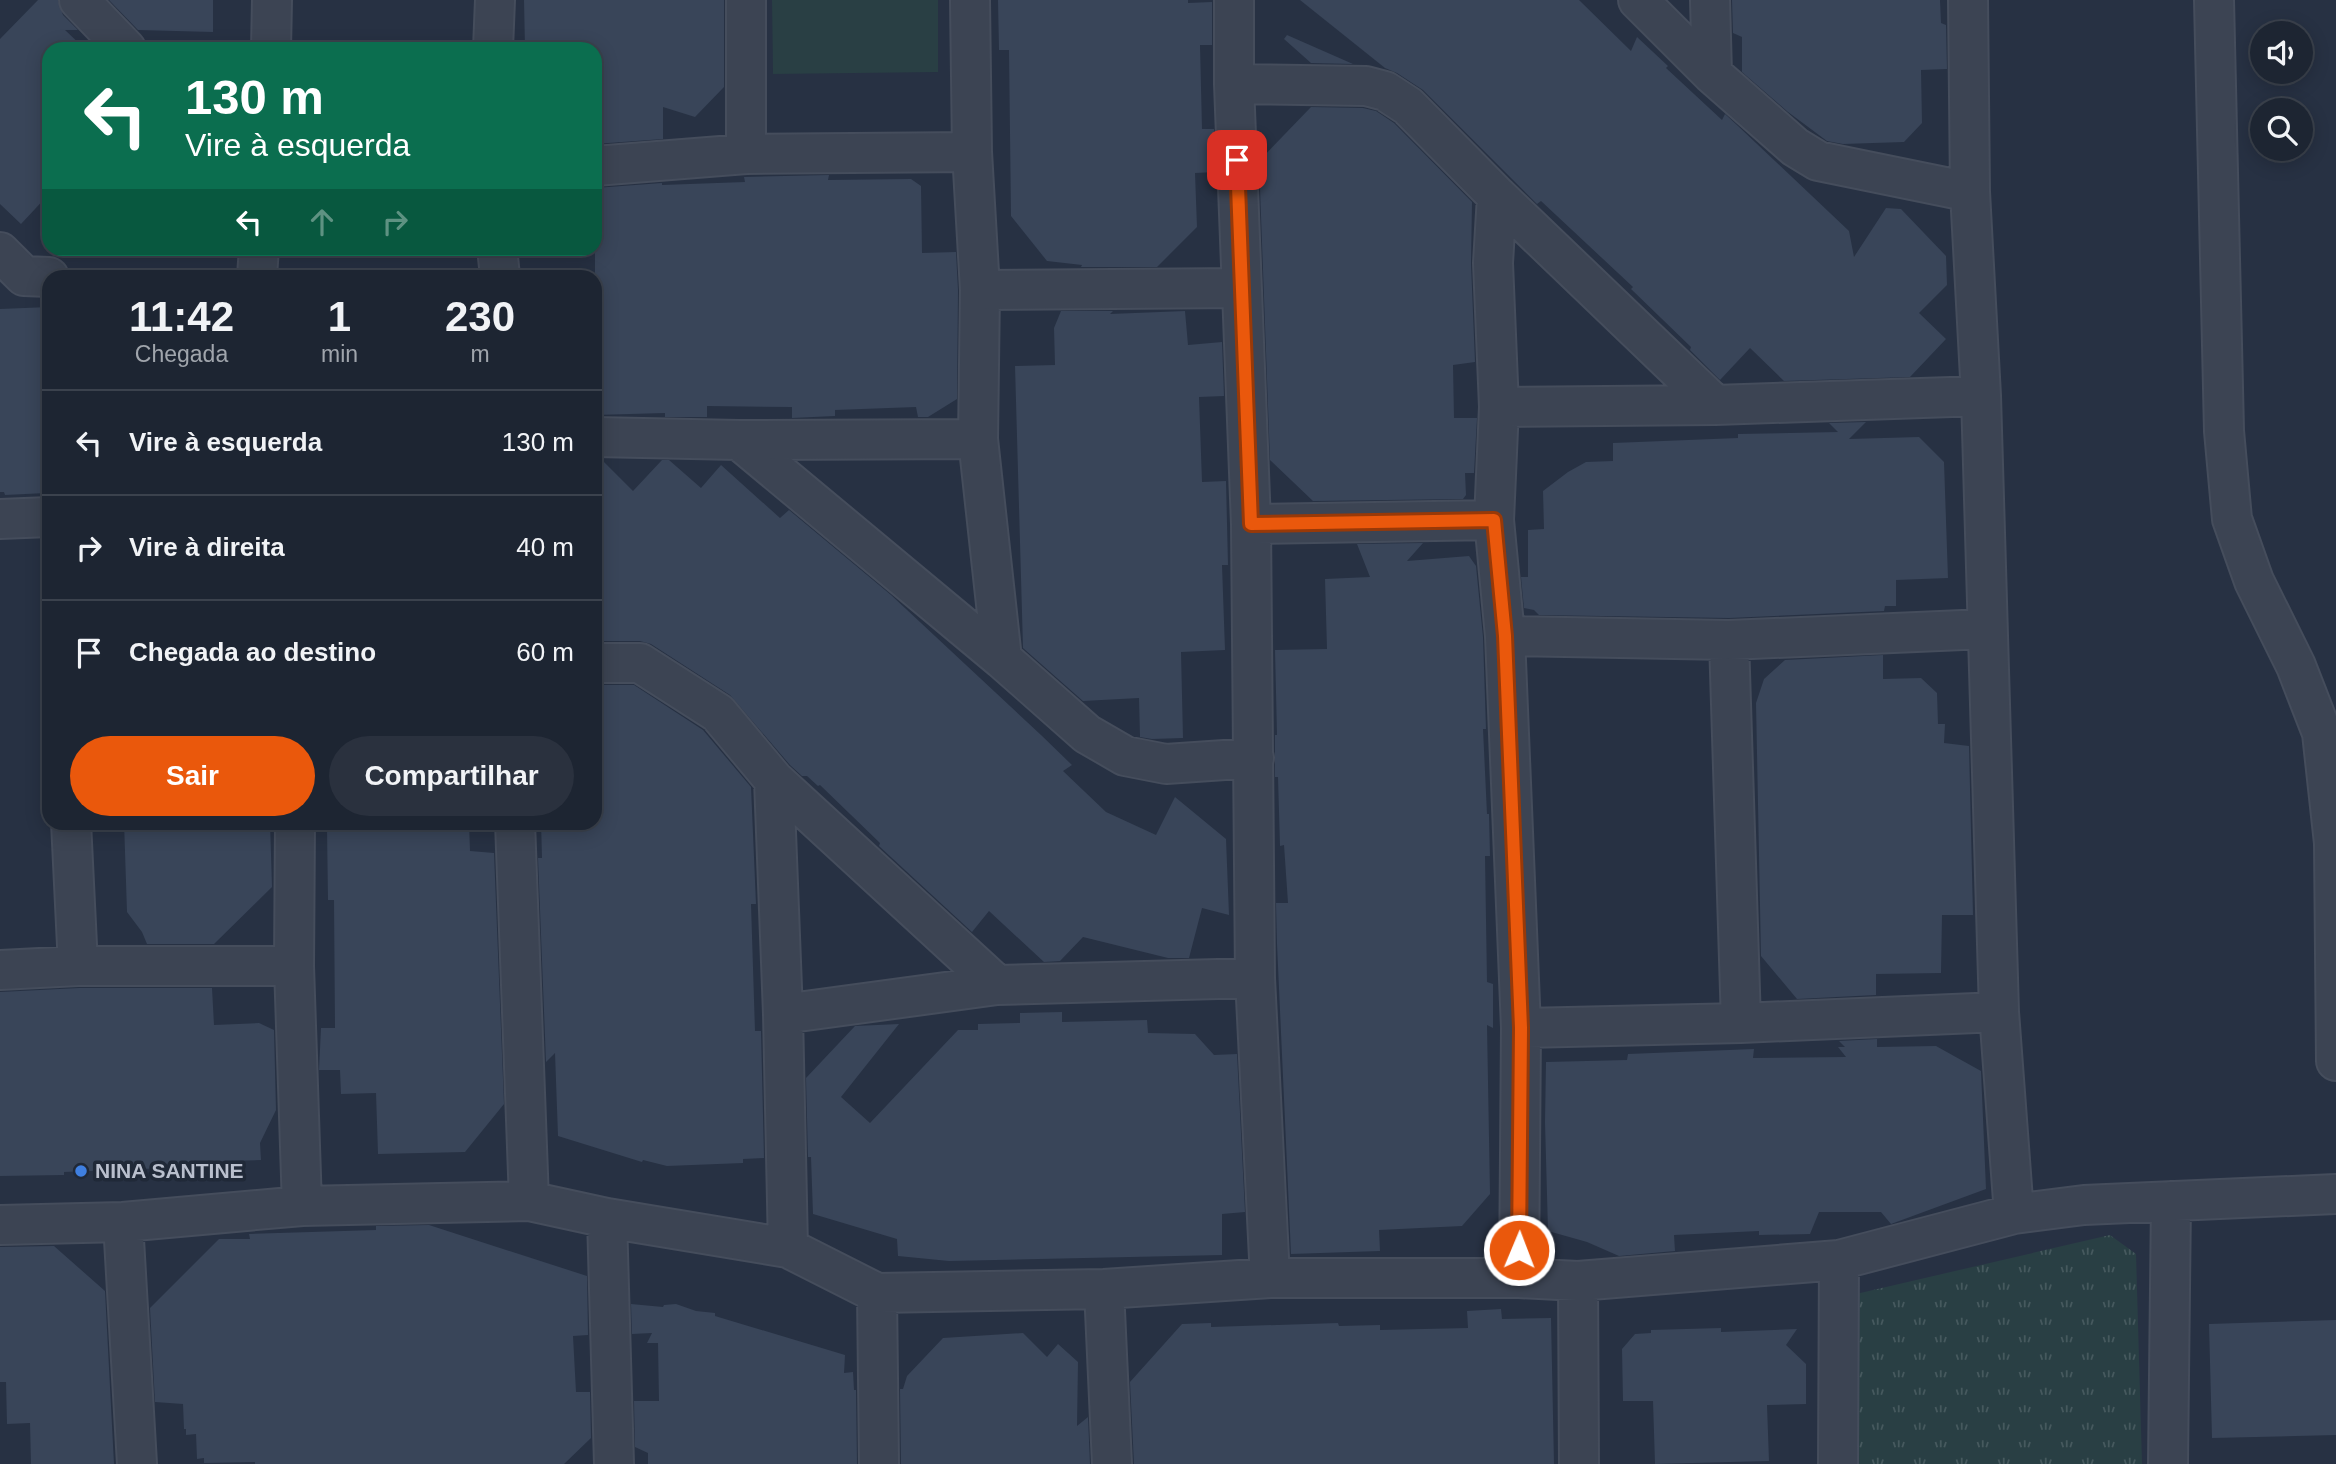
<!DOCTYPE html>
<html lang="pt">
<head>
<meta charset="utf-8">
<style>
  :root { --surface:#1d2532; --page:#2a313e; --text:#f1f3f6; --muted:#a0a5ac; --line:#3b424d; --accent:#ea580c }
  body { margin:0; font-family:Helvetica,sans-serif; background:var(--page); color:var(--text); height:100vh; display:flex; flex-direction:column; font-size:26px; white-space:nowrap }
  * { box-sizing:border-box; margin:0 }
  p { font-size:23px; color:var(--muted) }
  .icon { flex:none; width:38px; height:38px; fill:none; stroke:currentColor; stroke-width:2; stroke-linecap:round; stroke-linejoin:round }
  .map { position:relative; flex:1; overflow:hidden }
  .drawer { position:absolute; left:42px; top:270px; width:560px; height:560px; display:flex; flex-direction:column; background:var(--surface); border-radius:21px; box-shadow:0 4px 18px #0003,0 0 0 2px var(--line) }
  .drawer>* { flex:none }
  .banner { position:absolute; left:42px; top:42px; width:560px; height:214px; border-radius:21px; box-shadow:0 4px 18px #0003,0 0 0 2px var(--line); background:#0b6e4f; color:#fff; overflow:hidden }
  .buttons { position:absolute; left:2250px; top:21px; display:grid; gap:14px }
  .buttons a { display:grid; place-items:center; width:63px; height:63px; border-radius:50%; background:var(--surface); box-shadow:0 4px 18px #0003,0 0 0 2px var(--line); font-size:35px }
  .pin { position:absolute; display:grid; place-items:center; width:60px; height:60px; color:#fff; margin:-30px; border-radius:14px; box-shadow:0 4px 10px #0006 }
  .me { position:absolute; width:77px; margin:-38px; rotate:1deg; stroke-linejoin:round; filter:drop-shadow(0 0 5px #0008) }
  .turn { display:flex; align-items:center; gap:24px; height:147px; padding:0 28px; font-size:32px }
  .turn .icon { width:91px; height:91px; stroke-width:2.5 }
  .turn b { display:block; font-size:49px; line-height:60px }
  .lanes { display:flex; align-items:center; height:66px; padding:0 28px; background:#0003; justify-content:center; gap:35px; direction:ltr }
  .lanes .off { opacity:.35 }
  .eta { display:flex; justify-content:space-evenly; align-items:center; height:119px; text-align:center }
  .eta b { font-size:42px; font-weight:700; line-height:49px }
  .action { display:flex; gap:14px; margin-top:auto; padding:14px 28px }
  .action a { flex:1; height:80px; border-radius:42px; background:var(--accent); color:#fff; font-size:28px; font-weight:700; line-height:80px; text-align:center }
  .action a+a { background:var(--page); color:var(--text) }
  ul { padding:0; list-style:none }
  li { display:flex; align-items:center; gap:21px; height:105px; padding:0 28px; border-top:2px solid var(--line) }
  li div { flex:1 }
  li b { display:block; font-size:26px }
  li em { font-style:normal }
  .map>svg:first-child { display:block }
  .grass { fill:url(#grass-tufts) }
  .pitch { fill:#293f44 }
  .building { fill:#394559 }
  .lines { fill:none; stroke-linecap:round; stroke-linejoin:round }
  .minor-casing { stroke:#454d5c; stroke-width:42 }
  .minor { stroke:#3c4453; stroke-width:38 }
  .route-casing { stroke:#983908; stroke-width:18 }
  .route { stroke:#ea580c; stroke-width:12 }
  .shop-dot { fill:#3f7fe0; stroke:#202938; stroke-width:2.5 }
  .labels { text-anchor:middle; stroke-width:7; stroke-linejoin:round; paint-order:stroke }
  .poi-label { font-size:21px; font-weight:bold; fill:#b9bfcd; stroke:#202938; text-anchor:start }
</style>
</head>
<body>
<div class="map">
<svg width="2336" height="1464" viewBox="0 0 2336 1464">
  <defs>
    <pattern id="grass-tufts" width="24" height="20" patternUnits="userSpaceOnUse" patternTransform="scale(1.75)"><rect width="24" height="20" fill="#293f44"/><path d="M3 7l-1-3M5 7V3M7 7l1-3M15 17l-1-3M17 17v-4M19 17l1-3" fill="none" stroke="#46595e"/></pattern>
  </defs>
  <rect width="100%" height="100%" fill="#273143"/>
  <!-- grass -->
  <path class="grass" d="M 2110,1235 L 2136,1254 L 2142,1464 L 1859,1464 L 1856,1294 Z"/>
  <!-- pitch -->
  <path class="pitch" d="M 772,0 L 938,0 L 938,72 L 773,74 Z"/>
  <!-- building -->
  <path class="building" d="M 38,0 L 58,0 L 63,15 L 78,30 L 65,30 L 85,49 L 49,49 L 49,194 L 21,224 L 0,204 L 0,39 Z
    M 109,0 L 213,0 L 213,32 L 138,30 Z
    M 524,0 L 724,0 L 724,87 L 695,117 L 663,107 L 663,139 L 595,144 L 595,49 L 525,49 Z
    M 998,0 L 1188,0 L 1188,3 L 1212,2 L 1212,45 L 1200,45 L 1202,129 L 1214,129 L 1216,172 L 1195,173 L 1197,227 L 1157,267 L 1081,267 L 1082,265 L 1047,261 L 1011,216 L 1009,50 L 999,50 Z
    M 1300,0 L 1579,0 L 1631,51 L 1637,37 L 1668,66 L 1666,68 L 1722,120 L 1725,114 L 1738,126 L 1849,231 L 1854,257 L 1886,208 L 1901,209 L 1946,256 L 1947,285 L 1919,313 L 1946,339 L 1910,377 L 1784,381 L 1750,348 L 1720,380 L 1690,350 L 1691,347 L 1631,289 L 1633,287 L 1541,201 L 1537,204 L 1423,90 L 1397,73 L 1385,68 Z
    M 1732,0 L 1940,0 L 1941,23 L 1946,25 L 1947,69 L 1921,70 L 1922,123 L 1904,142 L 1843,144 L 1827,141 L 1788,112 L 1742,72 L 1742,37 L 1733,33 Z
    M 1287,35 L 1353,64 L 1311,63 L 1284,39 Z
    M 1311,107 L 1363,108 L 1376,111 L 1394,123 L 1472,202 L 1471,264 L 1475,362 L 1453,365 L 1454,418 L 1477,418 L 1474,473 L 1465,473 L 1466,495 L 1463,499 L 1313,501 L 1270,460 L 1259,161 Z
    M 829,175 L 828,180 L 911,179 L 921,186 L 922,253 L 956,252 L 958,290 L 957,399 L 928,417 L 918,417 L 916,407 L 835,410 L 835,416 L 792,418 L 792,407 L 707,406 L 707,417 L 665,417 L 665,413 L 595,415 L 595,188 L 662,183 L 662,185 L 745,182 L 744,177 Z
    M 49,307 L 49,483 L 46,483 L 46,493 L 5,495 L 4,492 L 0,492 L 0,309 Z
    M 1061,311 L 1113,311 L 1110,314 L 1185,311 L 1188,345 L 1222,342 L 1224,396 L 1199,397 L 1202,482 L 1226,481 L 1228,565 L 1222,565 L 1225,650 L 1181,652 L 1183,738 L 1152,739 L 1140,737 L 1139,698 L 1083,701 L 1023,648 L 1015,366 L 1055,365 L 1054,328 Z
    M 1866,422 L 1849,439 L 1919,437 L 1944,462 L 1948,578 L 1896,580 L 1896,606 L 1885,606 L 1884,611 L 1729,618 L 1539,615 L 1534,610 L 1524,608 L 1521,577 L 1528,577 L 1528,530 L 1544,529 L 1543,491 L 1568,472 L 1586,462 L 1613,461 L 1613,443 L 1738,438 L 1738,434 L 1838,432 L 1829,423 Z
    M 595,459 L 601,459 L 633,491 L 662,460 L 669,460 L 701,488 L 721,465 L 780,518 L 789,510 L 891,595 L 1041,735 L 1072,765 L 1063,771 L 1106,812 L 1156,835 L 1175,797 L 1226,839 L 1229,915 L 1202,908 L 1189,958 L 1168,958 L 1083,937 L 1060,961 L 1044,962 L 989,911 L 972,932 L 879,846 L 880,843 L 820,785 L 818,786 L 807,776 L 802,776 L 790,765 L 730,695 L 651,644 L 640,641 L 595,641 Z
    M 1423,543 L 1407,561 L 1469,556 L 1476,566 L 1483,637 L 1486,729 L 1483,729 L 1487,814 L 1489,814 L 1490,856 L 1485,856 L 1487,982 L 1493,984 L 1493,1028 L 1487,1025 L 1490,1194 L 1462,1226 L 1379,1230 L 1380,1251 L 1291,1254 L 1277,944 L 1276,903 L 1288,903 L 1284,845 L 1280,846 L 1278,777 L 1275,777 L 1275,735 L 1277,735 L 1275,650 L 1327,649 L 1325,579 L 1370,577 L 1357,544 Z
    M 1883,655 L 1883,679 L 1921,678 L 1937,693 L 1938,724 L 1945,724 L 1944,743 L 1969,746 L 1973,915 L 1942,915 L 1941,973 L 1876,974 L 1876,995 L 1797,999 L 1761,956 L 1756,703 L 1764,679 L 1785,660 Z
    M 595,685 L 634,685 L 703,730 L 751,787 L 756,904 L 751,904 L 755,1031 L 761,1031 L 764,1158 L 743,1159 L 743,1163 L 667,1166 L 643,1160 L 642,1162 L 558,1136 L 555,1053 L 546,1062 L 538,858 L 542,858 L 541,822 L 595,822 Z
    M 124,822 L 270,822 L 272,887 L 214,944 L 147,944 L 142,932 L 127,912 Z
    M 340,822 L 469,822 L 470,851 L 494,853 L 504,1104 L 465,1152 L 378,1154 L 376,1093 L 341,1094 L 340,1070 L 319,1070 L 321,1028 L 335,1028 L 334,900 L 328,900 L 327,829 Z
    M 79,988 L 212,988 L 214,1025 L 259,1023 L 274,1030 L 276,1110 L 260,1143 L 261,1160 L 191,1162 L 191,1167 L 64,1172 L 64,1175 L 0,1176 L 0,992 Z
    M 1062,1012 L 1062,1022 L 1147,1020 L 1148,1033 L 1195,1034 L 1214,1055 L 1237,1054 L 1245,1212 L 1222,1214 L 1222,1255 L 949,1261 L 898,1256 L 897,1239 L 813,1214 L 811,1157 L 808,1157 L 806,1078 L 855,1026 L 899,1024 L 841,1097 L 870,1123 L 958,1030 L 978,1030 L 978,1024 L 1020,1023 L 1020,1013 Z
    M 1877,1039 L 1877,1047 L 1936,1046 L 1981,1071 L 1986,1189 L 1891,1224 L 1881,1212 L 1819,1212 L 1810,1234 L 1759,1235 L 1759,1231 L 1674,1235 L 1675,1251 L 1619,1256 L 1587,1242 L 1548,1231 L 1545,1122 L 1546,1062 L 1627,1060 L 1628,1054 L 1754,1049 L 1753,1058 L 1846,1057 L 1838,1047 L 1845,1047 L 1839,1041 Z
    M 429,1225 L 587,1276 L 588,1335 L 573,1336 L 576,1392 L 590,1392 L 591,1438 L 564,1464 L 255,1464 L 255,1462 L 204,1463 L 204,1458 L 197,1459 L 196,1434 L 186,1435 L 186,1429 L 184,1429 L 183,1404 L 155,1402 L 150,1308 L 219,1239 L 250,1239 L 249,1234 L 376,1230 L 376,1226 Z
    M 54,1246 L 105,1291 L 114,1464 L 31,1464 L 30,1423 L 7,1424 L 6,1382 L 0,1382 L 0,1247 Z
    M 631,1304 L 663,1307 L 664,1305 L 676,1304 L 696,1311 L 715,1313 L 715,1316 L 845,1355 L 844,1373 L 853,1372 L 854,1390 L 856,1390 L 857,1464 L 648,1464 L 648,1453 L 635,1447 L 634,1401 L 659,1401 L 658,1343 L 647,1343 L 652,1333 L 632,1334 Z
    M 1501,1309 L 1502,1319 L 1551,1318 L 1554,1464 L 1134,1464 L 1130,1382 L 1182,1324 L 1211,1323 L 1211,1327 L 1338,1323 L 1339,1326 L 1380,1325 L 1380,1330 L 1468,1328 L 1467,1311 Z
    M 2336,1320 L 2336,1435 L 2212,1438 L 2209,1324 Z
    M 1721,1328 L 1721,1332 L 1797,1329 L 1786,1345 L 1806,1364 L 1806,1404 L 1767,1405 L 1769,1461 L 1655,1464 L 1653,1401 L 1623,1401 L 1622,1349 L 1635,1334 L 1651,1333 L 1651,1330 Z
    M 1023,1333 L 1047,1357 L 1058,1344 L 1078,1362 L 1077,1426 L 1088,1417 L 1090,1464 L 901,1464 L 900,1389 L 903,1389 L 907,1376 L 943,1338 Z"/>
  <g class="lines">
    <!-- minor casing -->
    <g class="minor-casing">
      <path id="minor" d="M 79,0 L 126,49
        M 970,0 L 972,152 L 980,290 L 978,439 L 1002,659
        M 1234,0 L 1234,84 L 1251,524 L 1255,978 L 1270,1278
        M 1638,0 L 1712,74 L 1795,147 L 1818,161 L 1970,192
        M 1710,0 L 1712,74
        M 1968,0 L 1970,192 L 1981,396 L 1999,1012 L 2014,1214
        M 2214,0 L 2224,431 L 2232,519 L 2254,581 L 2296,666 L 2322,733 L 2334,843 L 2336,1061
        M 271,49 L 272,0
        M 493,49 L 495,0
        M 1234,84 L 1366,86 L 1385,91 L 1408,106 L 1497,196 L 1715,405 L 1981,396
        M 746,154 L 746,0
        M 595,166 L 746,154 L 972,152
        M 1497,196 L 1493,263 L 1499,407 L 1494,520 L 1505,636 L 1521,1028 L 1519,1278
        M 497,248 L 500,276
        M 0,252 L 24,276 L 49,277
        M 257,276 L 259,248
        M 980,290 L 1241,288
        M 1499,407 L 1715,405
        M 595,437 L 739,440 L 978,439
        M 739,440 L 1002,659 L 1087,734 L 1125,756 L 1166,764 L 1254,758
        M 0,519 L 49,517
        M 1251,524 L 1494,520
        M 1505,636 L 1729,640 L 1986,629
        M 1729,640 L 1741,1023
        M 595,663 L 640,663 L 718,713 L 774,780 L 997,985 L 1255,978
        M 774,780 L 783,1014 L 788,1248
        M 71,822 L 78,966
        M 295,822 L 294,966 L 302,1206
        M 515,822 L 529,1201
        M 0,970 L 78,966 L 294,966
        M 783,1014 L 997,985
        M 1521,1028 L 1741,1023 L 1999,1012
        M 607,1218 L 614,1464
        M 123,1222 L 137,1464
        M 0,1225 L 123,1222 L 302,1206 L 529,1201 L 607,1218 L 788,1248 L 877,1293 L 1104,1289 L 1270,1278 L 1519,1278 L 1578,1281 L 1839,1260 L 2014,1214 L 2084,1205 L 2336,1194
        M 1578,1281 L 1579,1464
        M 1104,1289 L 1112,1464
        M 877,1293 L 879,1464
        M 1838,1464 L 1839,1260
        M 2168,1464 L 2171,1201"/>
    </g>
    <!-- minor -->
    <use href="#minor" class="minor"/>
  </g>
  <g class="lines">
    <!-- route casing -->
    <g class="route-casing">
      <path id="route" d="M 1237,160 L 1251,524 L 1494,520 L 1505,636 L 1521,1028 L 1519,1250"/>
    </g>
    <!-- route -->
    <use href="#route" class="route"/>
  </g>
  <!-- markers -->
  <circle class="shop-dot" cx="81" cy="1171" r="7"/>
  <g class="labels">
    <!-- poi labels -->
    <g class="poi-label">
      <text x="95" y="1178">NINA SANTINE</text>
    </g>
  </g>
</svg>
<div class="buttons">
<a><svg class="icon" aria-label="sound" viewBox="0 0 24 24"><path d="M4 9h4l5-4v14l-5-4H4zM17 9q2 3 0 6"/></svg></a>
<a><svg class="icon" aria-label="search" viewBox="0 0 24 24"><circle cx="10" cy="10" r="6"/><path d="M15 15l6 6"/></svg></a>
</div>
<div class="pin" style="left:1237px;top:160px;background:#d93025"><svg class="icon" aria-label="arrive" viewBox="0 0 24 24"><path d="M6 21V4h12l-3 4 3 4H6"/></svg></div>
<svg class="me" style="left:1519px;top:1250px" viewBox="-20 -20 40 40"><circle r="17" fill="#ea580c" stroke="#fff" stroke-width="3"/><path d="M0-11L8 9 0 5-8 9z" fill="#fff"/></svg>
<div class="banner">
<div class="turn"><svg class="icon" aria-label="left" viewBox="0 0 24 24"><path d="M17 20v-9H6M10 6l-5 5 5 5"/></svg><div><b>130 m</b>Vire à esquerda</div></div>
<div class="lanes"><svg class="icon" aria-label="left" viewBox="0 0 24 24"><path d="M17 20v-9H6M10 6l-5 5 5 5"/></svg><svg class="icon off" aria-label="ahead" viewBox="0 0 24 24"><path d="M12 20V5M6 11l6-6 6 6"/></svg><svg class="icon off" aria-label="right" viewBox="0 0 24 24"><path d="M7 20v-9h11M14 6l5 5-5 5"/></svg></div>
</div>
<section class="drawer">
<div class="eta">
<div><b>11:42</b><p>Chegada</p></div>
<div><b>1</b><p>min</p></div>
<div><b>230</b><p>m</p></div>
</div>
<ul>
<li><svg class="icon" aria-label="left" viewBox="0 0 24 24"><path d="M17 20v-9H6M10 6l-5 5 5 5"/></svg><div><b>Vire à esquerda</b></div><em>130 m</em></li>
<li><svg class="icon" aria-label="right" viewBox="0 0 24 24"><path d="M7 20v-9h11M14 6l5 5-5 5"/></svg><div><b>Vire à direita</b></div><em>40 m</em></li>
<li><svg class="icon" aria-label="arrive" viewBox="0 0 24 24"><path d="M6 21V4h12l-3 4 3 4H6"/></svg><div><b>Chegada ao destino</b></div><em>60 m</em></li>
</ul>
<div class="action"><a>Sair</a><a>Compartilhar</a></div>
</section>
</div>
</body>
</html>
